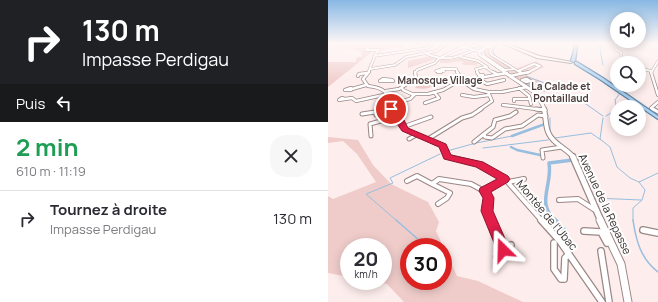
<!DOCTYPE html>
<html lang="fr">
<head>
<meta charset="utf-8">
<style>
  :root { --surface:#fff; --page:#f7f7f7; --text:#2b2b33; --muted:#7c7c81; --line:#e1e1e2 }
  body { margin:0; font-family:Manrope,sans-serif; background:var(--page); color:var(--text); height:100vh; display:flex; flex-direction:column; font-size:15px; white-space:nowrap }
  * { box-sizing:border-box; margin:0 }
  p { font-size:13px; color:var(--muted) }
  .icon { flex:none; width:22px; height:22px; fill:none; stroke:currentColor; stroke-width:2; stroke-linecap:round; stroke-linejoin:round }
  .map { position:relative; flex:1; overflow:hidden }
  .side { display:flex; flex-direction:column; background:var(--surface); width:328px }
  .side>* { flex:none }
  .top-card { background:#202124; color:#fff; overflow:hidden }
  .fabs { position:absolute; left:282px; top:12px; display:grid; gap:8px }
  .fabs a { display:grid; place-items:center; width:36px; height:36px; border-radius:50%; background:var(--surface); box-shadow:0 2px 10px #0003; font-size:20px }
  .speed { position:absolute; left:12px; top:238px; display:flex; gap:8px; font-size:20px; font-weight:700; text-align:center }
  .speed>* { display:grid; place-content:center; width:52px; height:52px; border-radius:50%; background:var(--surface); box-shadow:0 2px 10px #0003; line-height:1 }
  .speed small { font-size:10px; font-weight:400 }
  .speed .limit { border:6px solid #d22; background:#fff; color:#111 }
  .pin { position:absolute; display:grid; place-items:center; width:34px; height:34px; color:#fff; margin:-17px; border:2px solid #fff; border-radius:50%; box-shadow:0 1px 4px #0007 }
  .me { position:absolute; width:44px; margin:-22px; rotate:338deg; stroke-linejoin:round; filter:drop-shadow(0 0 3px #0008) }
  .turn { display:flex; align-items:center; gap:14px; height:84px; padding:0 16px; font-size:18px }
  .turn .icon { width:52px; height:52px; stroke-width:2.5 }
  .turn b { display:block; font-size:28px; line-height:34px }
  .then { display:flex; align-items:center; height:38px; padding:0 16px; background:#0003; gap:8px; font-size:15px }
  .round { display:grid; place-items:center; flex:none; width:42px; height:42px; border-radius:16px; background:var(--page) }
  .head { display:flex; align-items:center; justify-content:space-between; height:68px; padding:0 16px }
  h1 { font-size:24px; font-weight:700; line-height:30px; color:#1e9e55 }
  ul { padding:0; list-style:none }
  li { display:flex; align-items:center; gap:12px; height:56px; padding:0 16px; border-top:1px solid var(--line) }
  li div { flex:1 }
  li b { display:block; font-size:15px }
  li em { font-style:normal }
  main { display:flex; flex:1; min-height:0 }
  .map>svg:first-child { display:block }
  .green { fill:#efccca; fill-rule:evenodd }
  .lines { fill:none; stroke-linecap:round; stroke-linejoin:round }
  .stream-far1 { stroke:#98bedf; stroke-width:1 }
  .stream { stroke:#98bedf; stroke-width:1.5 }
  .canal-far2 { stroke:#98bedf; stroke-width:2.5 }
  .canal-far1 { stroke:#98bedf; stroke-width:3.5 }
  .canal { stroke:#98bedf; stroke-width:4.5 }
  .minor-far4-casing { stroke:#9a8886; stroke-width:3 }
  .minor-far3-casing { stroke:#9a8886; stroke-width:4 }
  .minor-far2-casing { stroke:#9a8886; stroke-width:5 }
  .minor-far1-casing { stroke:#9a8886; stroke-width:6 }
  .minor-casing { stroke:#9a8886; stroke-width:8 }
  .tertiary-far4-casing { stroke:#9a8886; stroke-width:3.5 }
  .tertiary-far3-casing { stroke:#9a8886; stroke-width:4.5 }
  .tertiary-far2-casing { stroke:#9a8886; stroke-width:6 }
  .tertiary-far1-casing { stroke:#9a8886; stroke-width:8 }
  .tertiary-casing { stroke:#9a8886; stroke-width:9 }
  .secondary-casing { stroke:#9a8886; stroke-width:2 }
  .primary-casing { stroke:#6288aa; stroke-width:2.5 }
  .minor-far4 { stroke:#fff; stroke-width:2 }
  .minor-far3 { stroke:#fff; stroke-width:2.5 }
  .minor-far2 { stroke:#fff; stroke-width:3 }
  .minor-far1 { stroke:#fff; stroke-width:4 }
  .minor { stroke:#fff; stroke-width:5.5 }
  .tertiary-far4 { stroke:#fff; stroke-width:2.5 }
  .tertiary-far3 { stroke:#fff; stroke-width:3 }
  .tertiary-far2 { stroke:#fff; stroke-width:4 }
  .tertiary-far1 { stroke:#fff; stroke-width:5.5 }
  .tertiary { stroke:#fff; stroke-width:7 }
  .secondary { fill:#fff; fill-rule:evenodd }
  .primary { fill:#afd5f5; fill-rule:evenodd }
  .route { fill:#e11d48; stroke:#92132f }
  .labels { text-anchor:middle; stroke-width:4; stroke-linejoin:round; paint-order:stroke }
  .far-neighbourhood-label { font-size:10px; font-weight:bold; fill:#4c3d3c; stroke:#fefefe }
  .street-label { font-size:11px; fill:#342d2c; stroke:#fefefe }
</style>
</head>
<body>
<main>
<section class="side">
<div class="top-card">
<div class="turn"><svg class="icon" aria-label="right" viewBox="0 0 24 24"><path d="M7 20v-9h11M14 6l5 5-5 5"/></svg><div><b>130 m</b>Impasse Perdigau</div></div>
<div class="then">Puis<svg class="icon" aria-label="left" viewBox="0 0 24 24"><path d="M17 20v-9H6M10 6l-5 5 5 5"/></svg></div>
</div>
<div class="head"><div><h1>2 min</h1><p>610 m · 11:19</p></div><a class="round"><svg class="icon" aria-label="close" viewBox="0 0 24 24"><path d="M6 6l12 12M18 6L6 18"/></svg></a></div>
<ul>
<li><svg class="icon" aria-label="right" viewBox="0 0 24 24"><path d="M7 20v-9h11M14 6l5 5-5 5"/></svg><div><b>Tournez à droite</b><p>Impasse Perdigau</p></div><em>130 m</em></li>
</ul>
</section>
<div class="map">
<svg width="330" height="302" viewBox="0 0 330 302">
  <rect width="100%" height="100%" fill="#fdedec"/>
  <!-- green -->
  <path class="green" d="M 11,43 L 79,43 L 75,47 L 45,51 L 0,87 L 0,62 L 28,62 L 28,58 L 35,56 L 32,51 L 14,47 L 4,46 Z
    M 160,45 L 167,45 L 164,52 L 165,55 L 187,69 L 208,61 L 216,67 L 198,76 L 221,84 L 198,85 L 152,54 L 153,50 Z
    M 102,56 L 108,59 L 80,68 L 80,61 Z
    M 132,57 L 154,63 L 148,64 L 151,66 C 144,64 140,66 133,64 L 136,62 C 127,60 120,65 110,62 L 112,60 L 123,60 Z
    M 130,75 L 137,80 C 132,81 127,77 121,78 C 109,80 106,92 87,88 L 89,85 L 80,83 L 93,84 L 103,76 L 116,78 Z
    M 0,137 L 30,140 L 45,165 L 63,184 L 100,202 L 111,222 L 108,231 L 129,276 L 150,281 L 195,302 L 76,302 L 59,284 L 44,281 L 55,281 L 55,247 L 21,247 L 21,277 L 0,273 L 0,196 L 5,199 L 48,182 L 29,154 L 15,141 L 0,143 ZM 81,247 L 115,247 L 115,281 L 81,281 Z"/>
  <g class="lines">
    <!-- stream-far1 -->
    <path class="stream-far1" d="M 266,43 L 273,48 L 272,50 L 275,65
      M 167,55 L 165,51 L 170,44
      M 176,61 L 185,67
      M 285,75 L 289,80
      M 198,76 L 235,90 L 245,99 L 255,102 L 275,116
      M 199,85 L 220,85
      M 293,85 L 294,91
      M 278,116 L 283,113 L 288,105 L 287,100 L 292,93
      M 222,118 L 222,132
      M 275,118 L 272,139 L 282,147 L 289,167 L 302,178 L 311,182
      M 225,136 L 227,138 L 263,133 L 273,140
      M 230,141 L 241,150
      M 155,148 L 220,140
      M 119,151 L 148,143 L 184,136
      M 249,160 L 253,170
      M 264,194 L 267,198
      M 266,198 L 313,200
      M 69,221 L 38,194 L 65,183 L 62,178 L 112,154
      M 305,221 L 305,208 L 314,200 L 317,190 L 311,182 L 330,173"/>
    <!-- stream -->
    <path class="stream" d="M 68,220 L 92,241
      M 305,220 C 308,241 313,259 330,272"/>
    <!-- canal-far2 -->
    <path class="canal-far2" d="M 184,136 L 217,124
      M 183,147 L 189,150 L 212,155"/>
    <!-- canal-far1 -->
    <path class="canal-far1" d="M 228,221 C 207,204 225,185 221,163 L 245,160"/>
    <!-- canal -->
    <path class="canal" d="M 227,220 L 238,232 L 237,243"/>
    <!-- minor-far4 casing -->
    <g class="minor-far4-casing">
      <path id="minor-far4" d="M 127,43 L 128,45 L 151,51
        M 287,43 L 288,50 L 293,52 L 294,63
        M 84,44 L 91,43
        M 99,54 C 119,62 127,58 146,50
        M 46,56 L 99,48 L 107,43
        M 133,57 L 150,61 L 159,67
        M 311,68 L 323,71
        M 42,69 L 67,65 L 78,57 L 108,51 L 120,43
        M 114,69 L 116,71 L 108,71 Z
        M 114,69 L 128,69 L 130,73
        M 186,69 L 177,70 L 156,56 L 154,51 L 159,47 L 164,47 L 162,52 L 164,55 L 193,73
        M 190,71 L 206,64 L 212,66 L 199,73
        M 40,73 L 48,53 L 51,50 L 38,50 L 40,48
        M 87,73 L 89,70 L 107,63 L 110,59 L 132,48 L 160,44
        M 150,73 L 148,69 L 157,67 L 166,73
        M 323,73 L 330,61"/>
    </g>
    <!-- minor-far3 casing -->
    <g class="minor-far3-casing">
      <path id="minor-far3" d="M 41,72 L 35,79 L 40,86 C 59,88 59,93 64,110
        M 110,72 L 113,72
        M 129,72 L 131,75 L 140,79
        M 149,72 L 151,75 L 155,75
        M 165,72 L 169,74
        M 192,72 L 194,73
        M 323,72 L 330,95
        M 30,76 L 31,74 L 39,73
        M 182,76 L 201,72
        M 149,78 L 159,84 L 176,80
        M 55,79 L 64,80 L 65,81 L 52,81 Z
        M 199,79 L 202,81 L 198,82 L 194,80 Z
        M 134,81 L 146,89 L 160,92 L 164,101 L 151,110
        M 23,88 L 23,90 L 17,90 Z
        M 74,88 L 75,90 L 84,94 L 100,94 L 115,90 L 129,82 L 179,73
        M 191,88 L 201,96 L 203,104
        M 24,89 L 38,85
        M 205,90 L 221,89
        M 58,91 L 71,89 L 88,78 L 87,72
        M 160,92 L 174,92 L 199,87
        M 134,95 L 146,97 L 161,95
        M 14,98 L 17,99 L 11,100 Z
        M 17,99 L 24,98 L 28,101 L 60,94
        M 186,101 L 186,99 L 202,99
        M 65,103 L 82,99 L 87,94
        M 97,103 L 111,98 L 106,92
        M 175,105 L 216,110
        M 63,109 L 76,107 L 76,103
        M 326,110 L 323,108 L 330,102"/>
    </g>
    <!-- minor-far2 casing -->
    <g class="minor-far2-casing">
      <path id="minor-far2" d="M 64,109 C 67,117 73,121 76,129 L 114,146 C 117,153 118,157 126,158
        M 208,109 L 217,110
        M 325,109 L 330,112
        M 47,112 L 50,112 L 51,115 L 48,115 Z
        M 188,112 L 182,116 L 167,120 L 165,127 L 156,134 L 157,137 L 164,138 L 177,129 L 194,126 L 210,115 L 218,116
        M 34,114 L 47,112
        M 51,115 L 53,121
        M 75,127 L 103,117
        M 43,136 L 42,124 L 67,117
        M 81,139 L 88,135
        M 100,139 L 134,118 L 144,115 L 153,109
        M 146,142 L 156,134
        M 215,158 L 214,150 L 234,147"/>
    </g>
    <!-- minor-far1 casing -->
    <g class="minor-far1-casing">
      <path id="minor-far1" d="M 121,157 L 151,164 L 177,179 L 214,221
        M 79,181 L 89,176 L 104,184 L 111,179 L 143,184 L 156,191 L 160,200 L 159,211 L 163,221
        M 180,182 L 196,179
        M 104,184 L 122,193 L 119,198 L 110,204
        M 156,191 L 177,179
        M 231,200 L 250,199 L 267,210"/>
    </g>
    <!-- minor casing -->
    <g class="minor-casing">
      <path id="minor" d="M 163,220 L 175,249 L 185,253
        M 213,220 L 231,240 L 274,302
        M 315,230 L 330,233
        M 256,231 L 273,232 L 279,243
        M 226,243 L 226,269 L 233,279 L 236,279 L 237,258 L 241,254
        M 273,251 L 281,302
        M 169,257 L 175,252 L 175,249 L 183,245"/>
    </g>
    <!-- tertiary-far4 casing -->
    <g class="tertiary-far4-casing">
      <path id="tertiary-far4" d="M 162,43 L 151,52 L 152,55 L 178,73"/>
    </g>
    <!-- tertiary-far3 casing -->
    <g class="tertiary-far3-casing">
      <path id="tertiary-far3" d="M 176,72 L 209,94 L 217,110"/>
    </g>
    <!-- tertiary-far2 casing -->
    <g class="tertiary-far2-casing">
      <path id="tertiary-far2" d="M 216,109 C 218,117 217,127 221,134 C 226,145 239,148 246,158"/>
    </g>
    <!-- tertiary-far1 casing -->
    <g class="tertiary-far1-casing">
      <path id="tertiary-far1" d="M 245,157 L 273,221"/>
    </g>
    <!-- tertiary casing -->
    <g class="tertiary-casing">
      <path id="tertiary" d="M 272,220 L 293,264 L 300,302"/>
    </g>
    <!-- secondary casing -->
    <g class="secondary-casing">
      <path id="secondary" d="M 173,43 L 177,43 L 211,56 L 244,62 L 243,63 L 209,58 Z"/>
    </g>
    <!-- primary casing -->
    <g class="primary-casing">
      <path id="primary" d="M 245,43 L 247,43 L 249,47 L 247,61 L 245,62 L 243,61 L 247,47 Z
        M 247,62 L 249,62 L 275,78 L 330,116 L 330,119 L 273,80 L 247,64 Z"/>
    </g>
    <!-- minor-far4 -->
    <use href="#minor-far4" class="minor-far4"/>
    <!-- minor-far3 -->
    <use href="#minor-far3" class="minor-far3"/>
    <!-- minor-far2 -->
    <use href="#minor-far2" class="minor-far2"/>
    <!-- minor-far1 -->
    <use href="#minor-far1" class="minor-far1"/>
    <!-- minor -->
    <use href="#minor" class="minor"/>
    <!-- tertiary-far4 -->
    <use href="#tertiary-far4" class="tertiary-far4"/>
    <!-- tertiary-far3 -->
    <use href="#tertiary-far3" class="tertiary-far3"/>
    <!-- tertiary-far2 -->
    <use href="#tertiary-far2" class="tertiary-far2"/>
    <!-- tertiary-far1 -->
    <use href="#tertiary-far1" class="tertiary-far1"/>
    <!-- tertiary -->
    <use href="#tertiary" class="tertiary"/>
    <!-- secondary -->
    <use href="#secondary" class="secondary"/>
    <!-- primary -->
    <use href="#primary" class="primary"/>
  </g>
  <!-- sky -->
  <linearGradient id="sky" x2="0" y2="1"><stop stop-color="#88b8e4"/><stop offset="0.51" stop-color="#fef7f6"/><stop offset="1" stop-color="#fef7f6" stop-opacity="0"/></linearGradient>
  <rect width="330" height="85" fill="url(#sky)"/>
  <!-- route -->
  <path class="route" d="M 63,107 L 66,108 L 69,115 L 76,120 L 80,128 L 118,144 L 123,155 L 155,162 L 180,176 L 182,179 L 180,182 L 163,192 L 166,198 L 165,211 L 182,250 L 180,255 L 175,256 L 171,255 L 153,211 L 155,198 L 151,191 L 152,188 L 169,179 L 148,167 L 116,159 L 111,147 L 74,131 C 69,123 63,118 60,109 Z"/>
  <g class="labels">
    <!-- far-neighbourhood labels -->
    <g class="far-neighbourhood-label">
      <text x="112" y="84">Manosque Village</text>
      <text x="233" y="90">La Calade et<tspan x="233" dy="12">Pontaillaud</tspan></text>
    </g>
    <!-- street labels -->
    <g class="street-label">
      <text transform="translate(277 204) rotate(65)" y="4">Avenue de la Repasse</text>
      <text transform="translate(219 215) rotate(50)" y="4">Montée de l'Ubac</text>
    </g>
  </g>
</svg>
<div class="fabs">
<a><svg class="icon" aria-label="sound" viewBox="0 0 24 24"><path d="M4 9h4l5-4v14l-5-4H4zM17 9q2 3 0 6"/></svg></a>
<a><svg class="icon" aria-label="search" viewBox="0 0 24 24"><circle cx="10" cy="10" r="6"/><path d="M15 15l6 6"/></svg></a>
<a><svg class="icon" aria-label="layers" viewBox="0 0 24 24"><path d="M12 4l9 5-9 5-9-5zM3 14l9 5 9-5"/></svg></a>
</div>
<div class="speed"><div>20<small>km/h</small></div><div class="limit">30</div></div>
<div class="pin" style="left:63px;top:109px;background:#d93025"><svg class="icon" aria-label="arrive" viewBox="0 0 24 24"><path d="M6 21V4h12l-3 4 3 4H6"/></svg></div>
<svg class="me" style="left:175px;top:250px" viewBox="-20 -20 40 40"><path d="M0-17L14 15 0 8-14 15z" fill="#e11d48" stroke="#fff" stroke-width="4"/></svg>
</div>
</main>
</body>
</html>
